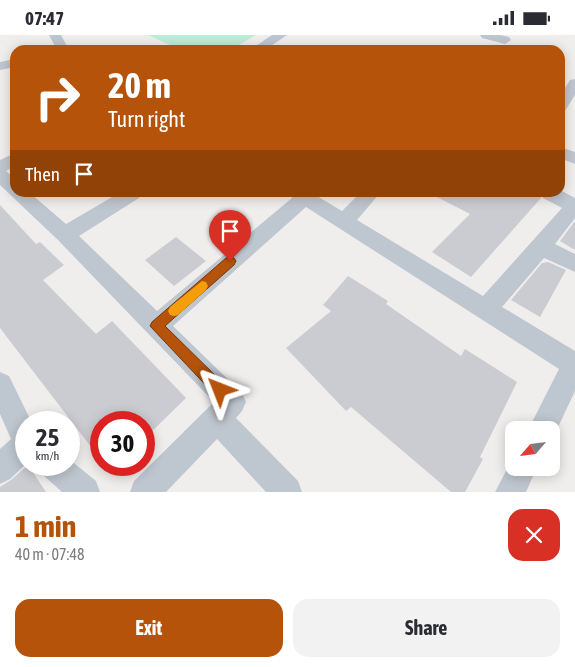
<!DOCTYPE html>
<html lang="en">
<head>
<meta charset="utf-8">
<style>
  :root { --surface:#fff; --page:#f2f2f3; --text:#2b2b33; --muted:#7c7c81; --accent:#b45309 }
  body { margin:0; font-family:"Asap Condensed",sans-serif; background:var(--page); color:var(--text); height:100vh; display:flex; flex-direction:column; font-size:19px; white-space:nowrap }
  * { box-sizing:border-box; margin:0 }
  p { font-size:16px; color:var(--muted) }
  .icon { flex:none; width:28px; height:28px; fill:none; stroke:currentColor; stroke-width:2; stroke-linecap:round; stroke-linejoin:round }
  .map { position:relative; height:457px; overflow:hidden }
  .drawer { display:flex; flex-direction:column; background:var(--surface); flex:1 }
  .drawer>* { flex:none }
  .top-card { position:absolute; left:10px; top:10px; width:555px; height:152px; border-radius:15px; box-shadow:0 2px 12px #0003; background:#b45309; color:#fff; overflow:hidden }
  .needle { width:32px; rotate:242deg }
  .controls { position:absolute; left:505px; top:386px; display:grid; gap:10px }
  .controls a { display:grid; place-items:center; width:55px; height:55px; border-radius:10px; background:var(--surface); box-shadow:0 2px 12px #0003; font-size:25px }
  .speed { position:absolute; left:15px; top:376px; display:flex; gap:10px; font-size:25px; font-weight:700; text-align:center }
  .speed>* { display:grid; place-content:center; width:65px; height:65px; border-radius:50%; background:var(--surface); box-shadow:0 2px 12px #0003; line-height:1 }
  .speed small { font-size:12px; font-weight:400 }
  .speed .limit { border:8px solid #d22; background:#fff; color:#111 }
  .pin { position:absolute; display:grid; place-items:center; width:42px; height:42px; color:#fff; margin:-51px -21px; border-radius:50% 50% 50% 0; rotate:-45deg; box-shadow:0 0 5px #0007 }
  .pin .icon { rotate:45deg }
  .me { position:absolute; width:55px; margin:-28px; rotate:315deg; stroke-linejoin:round; filter:drop-shadow(0 0 4px #0008) }
  .turn { display:flex; align-items:center; gap:18px; height:105px; padding:0 15px; font-size:22px }
  .turn .icon { width:65px; height:65px; stroke-width:2.5 }
  .turn b { display:block; font-size:35px; line-height:42px }
  .then { display:flex; align-items:center; height:48px; padding:0 15px; background:#0003; gap:10px; font-size:19px }
  .round { display:grid; place-items:center; flex:none; width:52px; height:52px; border-radius:15px; background:var(--page) }
  .overview { display:flex; align-items:center; justify-content:space-between; height:85px; padding:0 15px }
  h1 { font-size:30px; font-weight:700; line-height:38px; color:var(--accent) }
  .cta { display:flex; gap:10px; margin-top:auto; padding:10px 15px }
  .cta a { flex:1; height:58px; border-radius:15px; background:var(--accent); color:#fff; font-size:20px; font-weight:700; line-height:58px; text-align:center }
  .cta a+a { background:var(--page); color:var(--text) }
  .status { display:flex; justify-content:space-between; align-items:center; height:35px; padding:0 25px; background:var(--surface); direction:ltr }
  .status svg { height:14px; fill:currentColor }
  .map>svg:first-child { display:block }
  .green { fill:#bcedd6 }
  .building { fill:#caccd2 }
  .lines { fill:none; stroke-linecap:round; stroke-linejoin:round }
  .minor { fill:#bec6cf; fill-rule:evenodd }
  .route { fill:#b45309; stroke:#753606 }
  .slow { fill:#f59e0b }
</style>
</head>
<body>
<div class="status"><b>07:47</b><svg viewBox="0 0 49 12"><path d="M0 12V9h3v3zM5 12V6h3v6zM10 12V3h3v9zM15 12V0h3v12zM26 1h20v11H26zM47 4h2v5h-2z"/></svg></div>
<div class="map">
<svg width="575" height="457" viewBox="0 0 575 457">
  <rect width="100%" height="100%" fill="#f0eeed"/>
  <!-- green -->
  <path class="green" d="M 148,0 L 256,0 L 230,15 L 181,15 Z"/>
  <!-- building -->
  <path class="building" d="M 429,158 L 539,158 L 541,163 L 471,242 L 432,217 L 470,179 Z
    M 0,170 L 36,209 L 40,207 L 64,230 L 43,245 L 96,299 L 112,286 L 186,363 L 144,404 L 144,388 L 101,388 L 101,425 L 0,293 Z
    M 575,186 L 575,215 L 560,206 Z
    M 176,202 L 206,226 L 174,251 L 145,225 Z
    M 548,227 L 566,235 L 540,282 L 511,265 L 542,228 Z
    M 348,241 L 388,266 L 386,269 L 461,321 L 465,314 L 517,347 L 480,422 L 483,424 L 465,457 L 451,457 L 351,372 L 346,376 L 286,313 L 331,276 L 323,270 Z
    M 28,430 L 46,457 L 0,457 L 0,452 L 11,445 Z"/>
  <g class="lines">
    <!-- minor -->
    <path class="minor" d="M 49,0 L 61,0 L 69,15 L 57,15 Z
      M 272,0 L 287,0 L 265,15 L 250,15 Z
      M 480,0 L 500,0 L 509,2 L 511,5 L 505,9 L 482,3 Z
      M 15,24 L 15,32 L 0,35 L 0,27 Z
      M 575,44 L 575,60 L 565,76 L 560,78 L 560,61 L 570,45 Z
      M 560,112 L 575,117 L 575,129 L 560,123 Z
      M 15,118 L 15,131 L 6,136 L 15,144 L 15,158 L 30,158 L 66,189 L 119,158 L 141,158 L 139,163 L 79,201 L 157,276 L 292,163 L 289,158 L 312,158 L 342,176 L 360,158 L 380,158 L 357,185 L 483,261 L 562,173 L 543,163 L 541,158 L 560,158 L 560,155 L 575,163 L 575,183 L 555,209 L 575,219 L 575,237 L 544,223 L 502,272 L 575,316 L 575,356 L 552,405 L 551,395 L 528,395 L 559,334 L 306,172 L 173,291 L 242,358 L 246,367 L 242,376 L 236,383 L 298,446 L 302,457 L 266,457 L 217,404 L 166,457 L 130,457 L 134,446 L 214,367 L 58,205 L 0,150 L 0,125 Z
      M 0,337 L 9,341 L 32,388 L 26,388 L 26,429 L 10,444 L 0,449 L 0,414 L 11,404 L 0,379 Z
      M 514,421 L 514,432 L 537,432 L 526,457 L 495,457 Z
      M 69,424 L 96,446 L 100,457 L 62,457 L 43,440 L 38,430 L 69,430 Z"/>
  </g>
  <!-- route -->
  <path class="route" d="M 230,222 L 234,223 L 236,226 L 234,230 L 165,291 L 225,350 L 227,355 L 225,360 L 220,362 L 215,360 L 150,291 L 152,287 L 226,223 Z"/>
  <!-- slow -->
  <path class="slow" d="M 202,246 L 206,247 L 208,251 L 206,255 L 178,280 L 174,281 L 170,280 L 168,276 L 170,272 Z"/>
</svg>
<div class="controls">
<a><svg class="needle" viewBox="-14 -14 28 28"><path d="M0-13l5 13h-10z" fill="#e53935"/><path d="M0 13l5-13h-10z" fill="#7c7c81"/></svg></a>
</div>
<div class="speed"><div>25<small>km/h</small></div><div class="limit">30</div></div>
<div class="pin" style="left:230px;top:226px;background:#d93025"><svg class="icon" aria-label="arrive" viewBox="0 0 24 24"><path d="M6 21V4h12l-3 4 3 4H6"/></svg></div>
<svg class="me" style="left:220px;top:355px" viewBox="-20 -20 40 40"><path d="M0-17L14 15 0 8-14 15z" fill="#b45309" stroke="#fff" stroke-width="4"/></svg>
<div class="top-card">
<div class="turn"><svg class="icon" aria-label="right" viewBox="0 0 24 24"><path d="M7 20v-9h11M14 6l5 5-5 5"/></svg><div><b>20 m</b>Turn right</div></div>
<div class="then">Then<svg class="icon" aria-label="arrive" viewBox="0 0 24 24"><path d="M6 21V4h12l-3 4 3 4H6"/></svg></div>
</div>
</div>
<section class="drawer">
<div class="overview"><div><h1>1 min</h1><p>40 m · 07:48</p></div><a class="round" style="background:#d93025;color:#fff"><svg class="icon" aria-label="close" viewBox="0 0 24 24"><path d="M6 6l12 12M18 6L6 18"/></svg></a></div>
<div class="cta"><a>Exit</a><a>Share</a></div>
</section>
</body>
</html>
